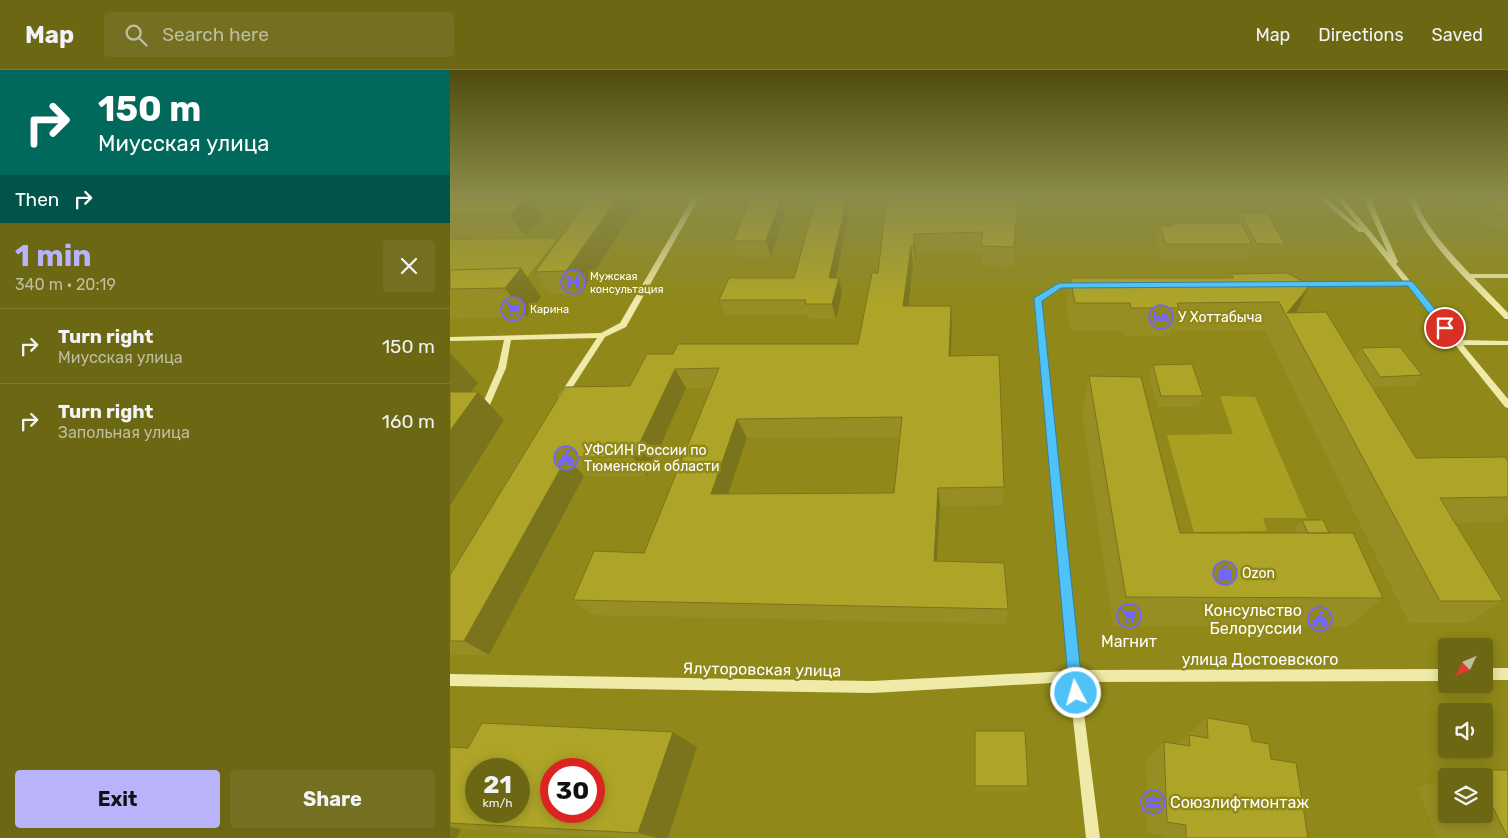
<!DOCTYPE html>
<html lang="en">
<head>
<meta charset="utf-8">
<style>
  :root { --surface:#6c6713; --page:#746f21; --text:#f1f3f6; --muted:#bebea0; --line:#7f7b33; --accent:#b8b3fa }
  body { margin:0; font-family:Rubik,sans-serif; background:var(--page); color:var(--text); height:100vh; display:flex; flex-direction:column; font-size:19px; white-space:nowrap }
  * { box-sizing:border-box; margin:0 }
  p { font-size:16px; color:var(--muted) }
  .icon { flex:none; width:28px; height:28px; fill:none; stroke:currentColor; stroke-width:2; stroke-linecap:round; stroke-linejoin:round }
  .map { position:relative; flex:1; overflow:hidden }
  .drawer { display:flex; flex-direction:column; background:var(--surface); width:450px }
  .drawer>* { flex:none }
  .hud { background:#00695c; color:#fff; overflow:hidden }
  .needle { width:32px; rotate:226deg }
  .controls { position:absolute; left:988px; top:568px; display:grid; gap:10px }
  .controls a { display:grid; place-items:center; width:55px; height:55px; border-radius:5px; background:var(--surface); box-shadow:0 2px 12px #0003; font-size:25px }
  .speed { position:absolute; left:15px; top:688px; display:flex; gap:10px; font-size:25px; font-weight:700; text-align:center }
  .speed>* { display:grid; place-content:center; width:65px; height:65px; border-radius:50%; background:var(--surface); box-shadow:0 2px 12px #0003; line-height:1 }
  .speed small { font-size:12px; font-weight:400 }
  .speed .limit { border:8px solid #d22; background:#fff; color:#111 }
  .pin { position:absolute; display:grid; place-items:center; width:42px; height:42px; color:#fff; margin:-21px; border:2px solid #fff; border-radius:50%; box-shadow:0 1px 5px #0007 }
  .me { position:absolute; width:55px; margin:-28px; rotate:354deg; stroke-linejoin:round; filter:drop-shadow(0 0 4px #0008) }
  .turn { display:flex; align-items:center; gap:18px; height:105px; padding:0 15px; font-size:22px }
  .turn .icon { width:65px; height:65px; stroke-width:2.5 }
  .turn b { display:block; font-size:35px; line-height:42px }
  .then { display:flex; align-items:center; height:48px; padding:0 15px; background:#0003; gap:10px; font-size:19px }
  .round { display:grid; place-items:center; flex:none; width:52px; height:52px; border-radius:5px; background:var(--page) }
  .headline { display:flex; align-items:center; justify-content:space-between; height:85px; padding:0 15px }
  h1 { font-size:30px; font-weight:700; line-height:38px; color:var(--accent) }
  .button { display:flex; gap:10px; margin-top:auto; padding:10px 15px }
  .button a { flex:1; height:58px; border-radius:5px; background:var(--accent); color:#111; font-size:20px; font-weight:700; line-height:58px; text-align:center }
  .button a+a { background:var(--page); color:var(--text) }
  ul { padding:0; list-style:none }
  li { display:flex; align-items:center; gap:15px; height:75px; padding:0 15px; border-top:1px solid var(--line) }
  li div { flex:1 }
  li b { display:block; font-size:19px }
  li em { font-style:normal }
  header { display:flex; align-items:center; gap:30px; box-sizing:border-box; height:70px; padding:0 25px; background:var(--surface); border-bottom:1px solid var(--line) }
  header strong { font-size:24px }
  nav { display:flex; gap:28px; margin-inline-start:auto; font-size:18px }
  .search { width:350px; height:45px; background:var(--page); display:flex; align-items:center; gap:12px; box-sizing:border-box; padding:0 18px; border-radius:5px; color:var(--muted); font-size:19px }
  main { display:flex; flex:1; min-height:0 }
  .map>svg:first-child { display:block }
  .green { fill:#a9a022 }
  .lines { fill:none; stroke-linecap:round; stroke-linejoin:round }
  .minor { fill:#efeaa7; fill-rule:evenodd }
  .wall { fill:#968e22; fill-rule:evenodd }
  .shaded-wall { fill:#7a741c }
  .building { fill:#aea528; stroke:#7a741c; fill-rule:evenodd }
  .route { fill:#4fc3f7; stroke:#337fa1 }
  .labels { text-anchor:middle; stroke-width:5; stroke-linejoin:round; paint-order:stroke }
  .far-poi-label { font-size:11px; fill:#fff; stroke:#908919; text-anchor:start }
  .poi-label { font-size:14px; fill:#fff; stroke:#908919; text-anchor:start }
  .near-poi-label { font-size:16px; fill:#fff; stroke:#908919; text-anchor:end }
  .near-street-label { font-size:16px; fill:#fff; stroke:#908919 }
</style>
</head>
<body>
<header>
<strong>Map</strong>
<div class="search"><svg class="icon" aria-label="search" viewBox="0 0 24 24"><circle cx="10" cy="10" r="6"/><path d="M15 15l6 6"/></svg>Search here</div>
<nav><a>Map</a><a>Directions</a><a>Saved</a></nav>
</header>
<main>
<section class="drawer">
<div class="hud">
<div class="turn"><svg class="icon" aria-label="right" viewBox="0 0 24 24"><path d="M7 20v-9h11M14 6l5 5-5 5"/></svg><div><b>150 m</b>Миусская улица</div></div>
<div class="then">Then<svg class="icon" aria-label="right" viewBox="0 0 24 24"><path d="M7 20v-9h11M14 6l5 5-5 5"/></svg></div>
</div>
<div class="headline"><div><h1>1 min</h1><p>340 m · 20:19</p></div><a class="round"><svg class="icon" aria-label="close" viewBox="0 0 24 24"><path d="M6 6l12 12M18 6L6 18"/></svg></a></div>
<ul>
<li><svg class="icon" aria-label="right" viewBox="0 0 24 24"><path d="M7 20v-9h11M14 6l5 5-5 5"/></svg><div><b>Turn right</b><p>Миусская улица</p></div><em>150 m</em></li>
<li><svg class="icon" aria-label="right" viewBox="0 0 24 24"><path d="M7 20v-9h11M14 6l5 5-5 5"/></svg><div><b>Turn right</b><p>Запольная улица</p></div><em>160 m</em></li>
</ul>
<div class="button"><a>Exit</a><a>Share</a></div>
</section>
<div class="map">
<svg width="1058" height="768" viewBox="0 0 1058 768">
  <rect width="100%" height="100%" fill="#908919"/>
  <!-- green -->
  <path class="green" d="M 107,169 L 72,213 L 0,214 L 0,170 Z
    M 770,326 L 805,327 L 857,448 L 813,448 L 817,461 L 744,462 L 717,365 L 783,364 Z"/>
  <g class="lines">
    <!-- minor -->
    <path class="minor" d="M 244,126 L 250,126 L 176,257 L 155,267 L 115,329 L 109,329 L 108,327 L 147,268 L 61,270 L 56,298 L 39,337 L 33,341 L 27,341 L 26,339 L 32,335 L 48,298 L 54,270 L 0,271 L 0,267 L 151,263 L 170,253 Z
      M 867,126 L 873,126 L 910,157 L 885,126 L 891,126 L 938,183 L 917,135 L 915,126 L 921,126 L 923,135 L 948,192 L 946,194 L 1009,270 L 1058,271 L 1058,275 L 1013,275 L 1058,329 L 1058,338 L 1055,337 L 958,216 L 845,215 L 845,213 L 847,212 L 954,212 L 914,162 L 909,162 Z
      M 958,126 L 964,126 C 975,157 998,180 1020,204 L 1058,204 L 1058,208 L 1024,208 L 1058,243 L 1058,249 L 1055,249 C 1021,213 975,174 958,126 Z
      M 631,213 L 634,215 L 633,216 L 611,218 L 591,231 L 629,600 L 996,599 L 996,611 L 630,612 L 650,768 L 636,768 L 619,612 L 422,623 L 0,616 L 0,604 L 422,611 L 618,601 L 584,230 L 607,215 Z
      M 1034,598 L 1058,598 L 1058,610 L 1034,610 Z"/>
  </g>
  <!-- wall -->
  <path class="wall" d="M 0,126 L 194,126 L 130,224 L 100,224 L 85,202 L 126,147 L 92,148 L 75,166 L 0,166 Z
    M 348,126 L 385,126 L 385,128 L 399,143 L 386,208 L 389,208 L 392,223 L 386,249 L 359,249 L 358,245 L 276,245 L 269,230 L 344,208 L 364,135 L 350,135 Z
    M 437,126 L 586,126 L 585,135 L 568,134 L 563,197 L 531,195 L 531,182 L 466,183 L 466,195 L 463,195 L 458,236 L 502,256 L 500,286 L 554,417 L 553,435 L 490,436 L 487,491 L 558,539 L 556,554 L 143,545 L 123,530 L 194,483 L 261,318 L 236,318 L 197,406 L 134,406 L 39,585 L 0,585 L 0,505 L 180,316 L 223,284 L 408,274 L 428,203 ZM 450,367 L 444,423 L 278,424 L 297,368 Z
    M 1006,126 L 1058,126 L 1058,158 L 1040,158 Z
    M 331,129 L 335,145 L 321,187 L 289,187 L 283,171 Z
    M 790,143 L 835,174 L 833,179 L 805,179 L 802,174 L 796,189 L 712,189 L 706,171 L 710,156 L 720,156 L 721,153 L 790,153 L 788,149 Z
    M 0,200 L 91,227 L 76,247 L 0,249 Z
    M 781,204 L 860,215 L 846,243 L 904,288 L 911,278 L 972,305 L 963,316 L 922,317 L 966,388 L 1058,391 L 1058,447 L 1051,452 L 1006,453 L 1053,531 L 1017,553 L 959,553 L 815,261 L 721,261 L 719,266 L 674,266 L 673,261 L 621,261 L 616,237 L 620,208 L 780,208 Z
    M 703,295 L 753,326 L 748,337 L 708,337 L 699,306 Z
    M 639,306 L 730,463 L 846,463 L 845,459 L 852,450 L 879,463 L 933,528 L 898,557 L 663,556 L 632,343 Z
    M 757,648 L 802,671 L 821,689 L 858,768 L 714,768 L 713,766 L 697,763 L 696,690 L 714,672 L 728,674 Z
    M 525,661 L 578,716 L 577,721 L 525,721 Z
    M 0,677 L 18,678 L 247,677 L 218,768 L 172,768 L 11,759 L 0,768 Z
    M 1025,700 L 1058,700 L 1058,768 L 988,768 L 967,718 L 996,709 L 996,744 L 1034,744 L 1034,706 L 1005,706 Z"/>
  <!-- shaded-wall -->
  <path class="shaded-wall" d="M 79,126 L 92,148 L 75,166 L 60,144 Z
    M 169,126 L 194,126 L 130,224 L 116,201 Z
    M 397,128 L 399,143 L 383,223 L 379,208 Z
    M 331,129 L 335,145 L 321,187 L 316,171 Z
    M 464,164 L 466,183 L 466,195 L 464,176 Z
    M 461,176 L 463,195 L 456,256 L 453,236 Z
    M 71,198 L 91,227 L 76,247 L 55,218 Z
    M 389,208 L 392,223 L 386,249 L 382,234 Z
    M 860,215 L 846,243 L 837,243 Z
    M 501,236 L 502,256 L 500,305 L 499,286 Z
    M 1,284 L 28,313 L 5,341 L 0,336 L 0,285 Z
    M 225,299 L 236,318 L 197,406 L 183,387 Z
    M 28,322 L 54,350 L 0,436 L 0,361 Z
    M 287,349 L 297,368 L 272,442 L 261,424 Z
    M 117,387 L 134,406 L 39,585 L 14,571 Z
    M 488,418 L 490,436 L 486,507 L 484,491 Z
    M 223,662 L 247,677 L 218,768 L 208,768 L 188,763 Z
    M 0,757 L 11,759 L 7,768 L 0,768 Z"/>
  <!-- building -->
  <path class="building" d="M 0,126 L 88,126 L 79,126 L 60,144 L 0,144 Z
    M 137,126 L 169,126 L 116,201 L 85,202 L 134,136 L 128,137 Z
    M 437,126 L 568,126 L 564,177 L 531,176 L 533,162 L 464,164 L 464,176 L 461,176 L 453,236 L 501,236 L 499,286 L 549,285 L 554,417 L 488,418 L 484,491 L 554,493 L 558,539 L 123,530 L 144,481 L 194,483 L 269,298 L 225,299 L 183,387 L 117,387 L 14,571 L 0,571 L 0,505 L 115,317 L 180,316 L 197,284 L 223,284 L 228,274 L 408,274 L 422,203 L 428,203 ZM 452,347 L 444,423 L 261,424 L 287,349 Z
    M 1032,126 L 1058,126 L 1058,142 L 1051,143 Z
    M 397,128 L 379,208 L 389,208 L 382,234 L 355,234 L 356,230 L 269,230 L 279,208 L 344,208 L 366,129 Z
    M 331,129 L 316,171 L 283,171 L 300,130 Z
    M 790,143 L 817,143 L 835,174 L 807,174 Z
    M 721,153 L 791,153 L 802,174 L 716,174 L 710,156 L 723,156 Z
    M 71,198 L 55,218 L 0,219 L 0,200 Z
    M 837,203 L 860,215 L 837,243 L 876,242 L 966,388 L 1055,387 L 1058,391 L 1058,427 L 990,428 L 1053,531 L 990,531 L 829,232 L 727,233 L 729,238 L 681,238 L 680,233 L 625,233 L 620,208 L 783,208 L 781,204 Z
    M 950,277 L 972,305 L 930,307 L 911,278 Z
    M 742,294 L 753,326 L 711,326 L 703,295 Z
    M 639,306 L 691,307 L 730,463 L 903,463 L 933,528 L 676,527 Z
    M 0,322 L 28,322 L 0,361 Z
    M 852,450 L 873,450 L 879,463 L 858,463 Z
    M 757,648 L 799,655 L 802,671 L 819,674 L 821,689 L 846,693 L 858,768 L 736,768 L 736,755 L 717,752 L 714,672 L 740,676 L 739,665 L 758,668 Z
    M 32,653 L 223,662 L 188,763 L 0,753 L 0,677 L 18,678 ZM 26,699 L 69,699 L 69,741 L 26,741 ZM 101,699 L 144,699 L 144,741 L 101,741 Z
    M 525,661 L 575,661 L 578,716 L 525,716 Z
    M 1025,700 L 1058,700 L 1058,768 L 1034,719 L 1034,706 L 1028,706 Z"/>
  <!-- sky -->
  <linearGradient id="sky" x2="0" y2="1"><stop stop-color="#4f4b0e"/><stop offset="0.54" stop-color="#8b8c49"/><stop offset="1" stop-color="#8b8c49" stop-opacity="0"/></linearGradient>
  <rect width="1058" height="233" fill="url(#sky)"/>
  <!-- route -->
  <path class="route" d="M 960,211 L 963,212 L 998,255 L 998,260 L 992,260 L 958,216 L 611,218 L 592,231 L 633,623 L 631,629 L 626,631 L 620,629 L 584,228 L 609,213 Z"/>
  <!-- icons -->
  <defs>
    <g id="hospital-ring" transform="scale(1.25)"><circle r="9.5" fill="#908919" stroke="#7365ff" stroke-width="1.5"/><path d="M-5-5h3v3.5h4V-5h3V5h-3V1.5h-4V5h-3Z" fill="#7365ff"/></g>
    <g id="supermarket-ring" transform="scale(1.25)"><circle r="9.5" fill="#908919" stroke="#7365ff" stroke-width="1.5"/><path d="M-6-5.5h2.5l.6 2H6L4.5 2H-2.5L-4.4-4H-6ZM-1.5 3.2a1.3 1.3 0 1 0 .1 0ZM3 3.2a1.3 1.3 0 1 0 .1 0Z" fill="#7365ff"/></g>
    <g id="hotel-ring" transform="scale(1.25)"><circle r="9.5" fill="#908919" stroke="#7365ff" stroke-width="1.5"/><path d="M-6-4.5h1.5V1H6V5H4.5V3h-9V5H-6ZM-4 0a1.8 1.8 0 1 1 3.6 0ZM.5 0V-2.5h3Q6-2.5 6 0Z" fill="#7365ff"/></g>
    <g id="civic-ring" transform="scale(1.25)"><circle r="9.5" fill="#908919" stroke="#7365ff" stroke-width="1.5"/><path d="M-.6-6.5H3V-4.5H.6V-3L4-1V1h2V6H-6V1h2V-1L-.6-3ZM-1.2 2.5V6h2.4V2.5Z" fill="#7365ff"/></g>
    <g id="shop-ring" transform="scale(1.25)"><circle r="9.5" fill="#908919" stroke="#7365ff" stroke-width="1.5"/><path d="M-5-2.5h2.3a2.7 3.5 0 0 1 5.4 0H5L5.5 6h-11ZM-1.5-2.5h3a1.5 2.3 0 0 0-3 0Z" fill="#7365ff"/></g>
    <g id="office-ring" transform="scale(1.25)"><circle r="9.5" fill="#908919" stroke="#7365ff" stroke-width="1.5"/><path d="M-6-3h4V-5.5h4V-3h4V5H-6ZM-1-4.5V-3h2v-1.5ZM-6 0V1H6V0Z" fill="#7365ff"/></g>
  </defs>
  <g fill-rule="evenodd">
    <use href="#hospital-ring" x="123" y="212"/>
    <use href="#supermarket-ring" x="63" y="239"/>
    <use href="#hotel-ring" x="711" y="247"/>
    <use href="#civic-ring" x="116" y="388"/>
    <use href="#shop-ring" x="775" y="503"/>
    <use href="#supermarket-ring" x="679" y="546"/>
    <use href="#civic-ring" x="870" y="549"/>
    <use href="#office-ring" x="703" y="732"/>
  </g>
  <g class="labels">
    <!-- far-poi labels -->
    <g class="far-poi-label">
      <text x="140" y="210">Мужская<tspan x="140" dy="13">консультация</tspan></text>
      <text x="80" y="243">Карина</text>
    </g>
    <!-- poi labels -->
    <g class="poi-label">
      <text x="728" y="252">У Хоттабыча</text>
      <text x="134" y="385">УФСИН России по<tspan x="134" dy="16">Тюменской области</tspan></text>
      <text x="792" y="508">Ozon</text>
    </g>
    <!-- near-poi labels -->
    <g class="near-poi-label">
      <text x="852" y="546">Консульство<tspan x="852" dy="18">Белоруссии</tspan></text>
      <text x="679" y="577" text-anchor="middle">Магнит</text>
      <text x="720" y="738" text-anchor="start">Союзлифтмонтаж</text>
    </g>
    <!-- near-street labels -->
    <g class="near-street-label">
      <text x="810" y="595">улица Достоевского</text>
      <text transform="translate(312 599) rotate(1)" y="6">Ялуторовская улица</text>
    </g>
  </g>
</svg>
<div class="controls">
<a><svg class="needle" viewBox="-14 -14 28 28"><path d="M0-13l5 13h-10z" fill="#e53935"/><path d="M0 13l5-13h-10z" fill="#bebea0"/></svg></a>
<a><svg class="icon" aria-label="sound" viewBox="0 0 24 24"><path d="M4 9h4l5-4v14l-5-4H4zM17 9q2 3 0 6"/></svg></a>
<a><svg class="icon" aria-label="layers" viewBox="0 0 24 24"><path d="M12 4l9 5-9 5-9-5zM3 14l9 5 9-5"/></svg></a>
</div>
<div class="speed"><div>21<small>km/h</small></div><div class="limit">30</div></div>
<div class="pin" style="left:995px;top:258px;background:#d93025"><svg class="icon" aria-label="arrive" viewBox="0 0 24 24"><path d="M6 21V4h12l-3 4 3 4H6"/></svg></div>
<svg class="me" style="left:626px;top:623px" viewBox="-20 -20 40 40"><circle r="17" fill="#4fc3f7" stroke="#fff" stroke-width="3"/><path d="M0-11L8 9 0 5-8 9z" fill="#fff"/></svg>
</div>
</main>
</body>
</html>
